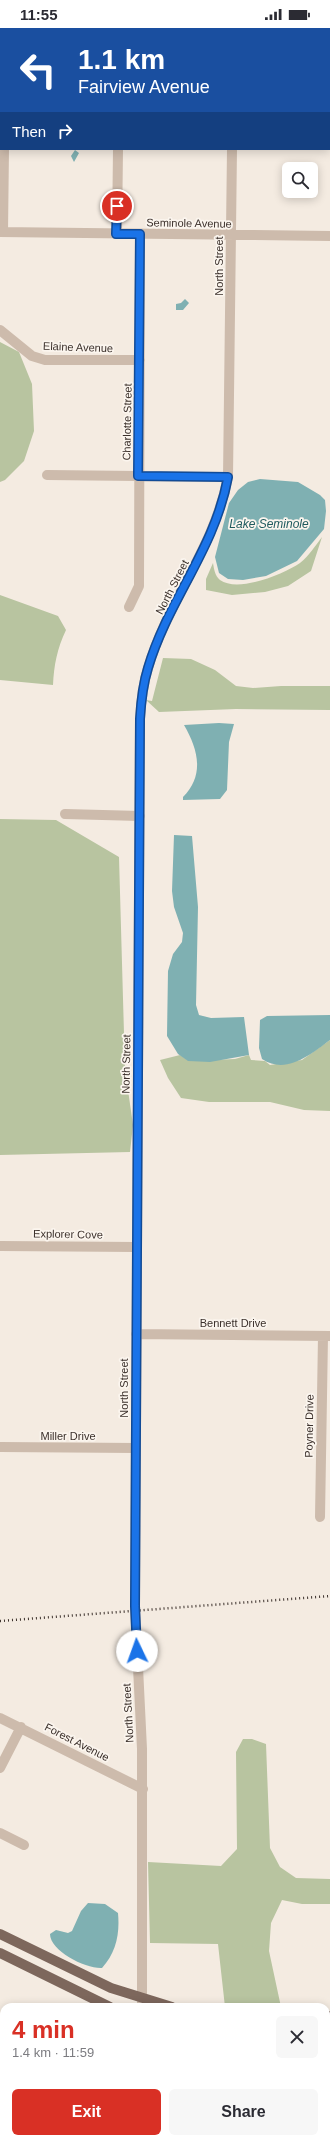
<!DOCTYPE html>
<html lang="en">
<head>
<meta charset="utf-8">
<style>
  :root { --surface:#fff; --page:#f7f7f7; --text:#2b2b33; --muted:#7c7c81; --accent:#d93025 }
  body { margin:0; font-family:Helvetica,sans-serif; background:var(--page); color:var(--text); height:100vh; display:flex; flex-direction:column; font-size:15px; white-space:nowrap }
  * { box-sizing:border-box; margin:0 }
  p { font-size:13px; color:var(--muted) }
  .icon { flex:none; width:22px; height:22px; fill:none; stroke:currentColor; stroke-width:2; stroke-linecap:round; stroke-linejoin:round }
  .map { position:relative; flex:1; overflow:hidden }
  .details { position:absolute; left:0px; top:1975px; width:330px; height:140px; display:flex; flex-direction:column; background:var(--surface); border-radius:12px 12px 0 0; box-shadow:0 2px 10px #0003 }
  .details>* { flex:none }
  .hud { position:absolute; left:0px; top:0px; width:330px; height:122px; box-shadow:0 2px 10px #0003; background:#1a4fa0; color:#fff; overflow:hidden }
  .buttons { position:absolute; left:282px; top:134px; display:grid; gap:8px }
  .buttons a { display:grid; place-items:center; width:36px; height:36px; border-radius:6px; background:var(--surface); box-shadow:0 2px 10px #0003; font-size:20px }
  .pin { position:absolute; display:grid; place-items:center; width:34px; height:34px; color:#fff; margin:-17px; border:2px solid #fff; border-radius:50%; box-shadow:0 1px 4px #0007 }
  .me { position:absolute; width:44px; margin:-22px; rotate:357deg; stroke-linejoin:round; filter:drop-shadow(0 0 3px #0008) }
  .turn { display:flex; align-items:center; gap:14px; height:84px; padding:0 12px; font-size:18px }
  .turn .icon { width:52px; height:52px; stroke-width:2.5 }
  .turn b { display:block; font-size:28px; line-height:34px }
  .then { display:flex; align-items:center; height:38px; padding:0 12px; background:#0003; gap:8px; font-size:15px }
  .round { display:grid; place-items:center; flex:none; width:42px; height:42px; border-radius:6px; background:var(--page) }
  .overview { display:flex; align-items:center; justify-content:space-between; height:68px; padding:0 12px }
  h1 { font-size:24px; font-weight:700; line-height:30px; color:var(--accent) }
  .button { display:flex; gap:8px; margin-top:auto; padding:8px 12px }
  .button a { flex:1; height:46px; border-radius:6px; background:var(--accent); color:#fff; font-size:16px; font-weight:700; line-height:46px; text-align:center }
  .button a+a { background:var(--page); color:var(--text) }
  .status { display:flex; justify-content:space-between; align-items:center; height:28px; padding:0 20px; background:var(--surface); direction:ltr }
  .status svg { height:11px; fill:currentColor }
  .map>svg:first-child { display:block }
  .green { fill:#b8c4a0 }
  .water { fill:#7fb0b2 }
  .lines { fill:none; stroke-linecap:round; stroke-linejoin:round }
  .minor { stroke:#cdbbac; stroke-width:10 }
  .major { stroke:#7d675c; stroke-width:10 }
  .rail { stroke:#3b302b; stroke-width:2.5; stroke-dasharray:1 3; stroke-linecap:butt }
  .route-casing { stroke:#114b97; stroke-width:10 }
  .route { stroke:#1a73e8; stroke-width:7 }
  .labels { text-anchor:middle; stroke-width:3.5; stroke-linejoin:round; paint-order:stroke }
  .street-label { font-size:11px; fill:#3b302b; stroke:#fbf5ee }
  .water-label { font-size:12px; font-style:italic; fill:#1f5a5e; stroke:#fbf5ee }
</style>
</head>
<body>
<div class="status"><b>11:55</b><svg viewBox="0 0 49 12"><path d="M0 12V9h3v3zM5 12V6h3v6zM10 12V3h3v9zM15 12V0h3v12zM26 1h20v11H26zM47 4h2v5h-2z"/></svg></div>
<div class="map">
<svg width="330" height="2115" viewBox="0 0 330 2115">
  <rect width="100%" height="100%" fill="#f4ebe1"/>
  <!-- green -->
  <path class="green" d="M 0,314 L 19,324 L 32,356 L 34,403 L 24,433 L 5,452 L 0,454 Z
    M 322,509 L 311,543 L 288,558 L 265,564 L 232,567 L 206,562 L 206,551 L 213,535 C 214,541 215,548 220,552 C 238,565 284,546 300,535 C 309,528 315,518 322,509 Z
    M 0,567 L 58,588 L 66,602 C 57,621 54,637 53,657 L 0,652 Z
    M 163,630 L 191,631 L 215,642 L 236,658 L 253,660 L 281,658 L 330,658 L 330,682 L 236,681 L 159,684 L 146,672 L 152,673 Z
    M 0,791 L 56,792 L 119,829 L 125,1041 L 133,1097 L 130,1124 L 0,1127 Z
    M 330,1012 L 330,1083 L 304,1082 L 270,1074 L 209,1074 L 181,1070 L 168,1050 L 160,1032 L 180,1027 L 189,1033 L 235,1031 L 249,1027 L 251,1032 L 265,1033 L 270,1037 L 302,1032 Z
    M 243,1711 L 252,1711 L 266,1716 L 270,1820 L 280,1839 L 296,1850 L 330,1851 L 330,1876 L 302,1876 L 282,1872 L 271,1895 L 269,1923 L 281,1979 L 225,1979 L 218,1916 L 150,1915 L 148,1834 L 221,1838 L 237,1821 L 236,1724 Z
    M 326,2016 L 330,2018 L 330,2115 L 135,2115 L 135,2111 L 326,2111 Z
    M 4,2044 C 4,2057 8,2098 0,2108 L 0,2047 Z"/>
  <!-- water -->
  <path class="water" d="M 75,122 L 79,125 L 74,134 L 71,128 Z
    M 185,271 L 189,275 L 183,282 L 176,282 L 176,276 L 181,275 Z
    M 260,451 L 298,454 L 320,467 L 325,472 L 326,483 L 324,501 L 297,533 L 266,548 L 243,552 L 228,551 L 219,545 L 215,529 L 229,475 L 238,462 L 248,454 Z
    M 219,695 L 234,696 L 229,714 L 227,762 L 220,771 L 183,772 L 183,769 C 205,747 198,721 184,697 Z
    M 174,807 L 192,808 L 198,879 L 196,977 L 199,987 L 211,990 L 244,989 L 249,1027 L 210,1034 L 188,1033 L 178,1026 L 167,1008 L 168,943 L 173,926 L 182,914 L 183,905 L 174,879 L 172,863 Z
    M 330,987 L 330,1012 C 310,1027 286,1047 262,1031 L 259,1020 L 260,992 L 267,988 Z
    M 88,1875 L 105,1876 L 118,1885 C 120,1906 116,1925 102,1940 C 86,1941 50,1923 50,1906 L 56,1902 L 68,1905 L 72,1903 L 81,1883 Z"/>
  <g class="lines">
    <!-- minor -->
    <path class="minor" d="M 5,1 L 5,0
      M 119,1 L 119,0
      M 234,1 L 234,0
      M 0,204 L 330,208
      M 3,204 L 4,121
      M 117,206 L 118,121
      M 0,302 L 32,328 L 45,332 L 140,332
      M 47,447 L 228,449
      M 129,579 L 139,558 L 140,206
      M 65,786 L 140,788
      M 0,1218 L 136,1219
      M 136,1306 L 330,1308
      M 0,1419 L 136,1420
      M 320,1489 L 323,1308
      M 0,1690 L 143,1761
      M 0,1740 L 21,1699
      M 0,1805 L 24,1817
      M 142,1979 L 142,1721 L 135,1578 L 140,691 C 141,674 143,656 148,640 C 168,572 214,521 228,449 L 232,121
      M 0,2024 L 4,2026"/>
    <!-- major -->
    <path class="major" d="M 0,1906 L 111,1960 L 172,1979
      M 0,1925 L 110,1979
      M 326,1988 L 330,1988
      M 326,2006 L 330,2006"/>
    <!-- rail -->
    <path class="rail" d="M 0,1593 L 330,1568"/>
  </g>
  <g class="lines">
    <!-- route casing -->
    <g class="route-casing">
      <path id="route" d="M 117,178 L 116,206 L 140,206 L 138,448 L 228,449 C 215,521 168,572 148,640 C 143,656 141,674 140,691 L 135,1578 L 137,1623"/>
    </g>
    <!-- route -->
    <use href="#route" class="route"/>
  </g>
  <g class="labels">
    <!-- street labels -->
    <g class="street-label">
      <text transform="translate(189 195) rotate(1)" y="4">Seminole Avenue</text>
      <text transform="translate(219 238) rotate(-90)" y="4">North Street</text>
      <text transform="translate(78 319) rotate(2)" y="4">Elaine Avenue</text>
      <text transform="translate(127 394) rotate(-89)" y="4">Charlotte Street</text>
      <text transform="translate(172 559) rotate(-63)" y="4">North Street</text>
      <text transform="translate(126 1036) rotate(-89)" y="4">North Street</text>
      <text transform="translate(68 1206) rotate(1)" y="4">Explorer Cove</text>
      <text x="233" y="1299">Bennett Drive</text>
      <text transform="translate(124 1360) rotate(-90)" y="4">North Street</text>
      <text transform="translate(309 1398) rotate(-89)" y="4">Poyner Drive</text>
      <text x="68" y="1412">Miller Drive</text>
      <text transform="translate(128 1685) rotate(-93)" y="4">North Street</text>
      <text transform="translate(77 1714) rotate(27)" y="4">Forest Avenue</text>
    </g>
    <!-- water labels -->
    <g class="water-label">
      <text x="269" y="500">Lake Seminole</text>
    </g>
  </g>
</svg>
<div class="buttons">
<a><svg class="icon" aria-label="search" viewBox="0 0 24 24"><circle cx="10" cy="10" r="6"/><path d="M15 15l6 6"/></svg></a>
</div>
<div class="pin" style="left:117px;top:178px;background:#d93025"><svg class="icon" aria-label="arrive" viewBox="0 0 24 24"><path d="M6 21V4h12l-3 4 3 4H6"/></svg></div>
<svg class="me" style="left:137px;top:1623px" viewBox="-20 -20 40 40"><circle r="19" fill="#fff"/><path d="M0-13L10 11 0 6-10 11z" fill="#1a73e8"/></svg>
<div class="hud">
<div class="turn"><svg class="icon" aria-label="left" viewBox="0 0 24 24"><path d="M17 20v-9H6M10 6l-5 5 5 5"/></svg><div><b>1.1 km</b>Fairview Avenue</div></div>
<div class="then">Then<svg class="icon" aria-label="right" viewBox="0 0 24 24"><path d="M7 20v-9h11M14 6l5 5-5 5"/></svg></div>
</div>
<section class="details">
<div class="overview"><div><h1>4 min</h1><p>1.4 km · 11:59</p></div><a class="round"><svg class="icon" aria-label="close" viewBox="0 0 24 24"><path d="M6 6l12 12M18 6L6 18"/></svg></a></div>
<div class="button"><a>Exit</a><a>Share</a></div>
</section>
</div>
</body>
</html>
